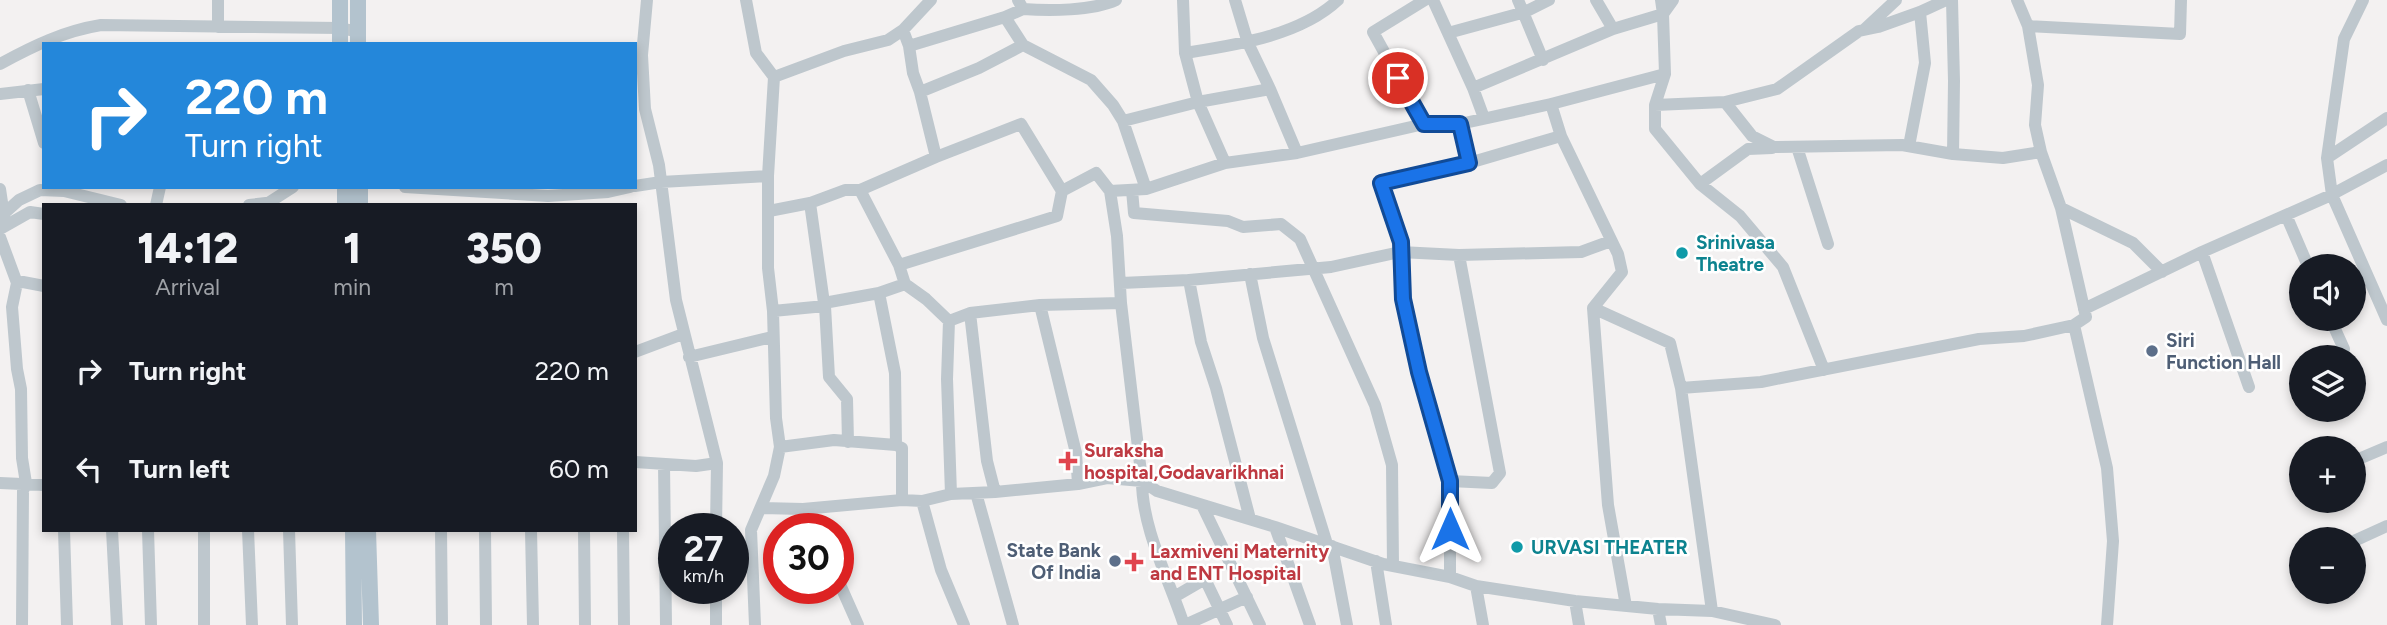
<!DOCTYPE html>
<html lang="en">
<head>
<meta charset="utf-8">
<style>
  :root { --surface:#171b24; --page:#242831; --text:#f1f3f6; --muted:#9ea1a6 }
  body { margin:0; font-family:Figtree,sans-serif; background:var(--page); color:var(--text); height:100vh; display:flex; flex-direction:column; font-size:26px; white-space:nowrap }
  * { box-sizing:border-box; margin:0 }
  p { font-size:23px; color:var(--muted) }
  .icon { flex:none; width:38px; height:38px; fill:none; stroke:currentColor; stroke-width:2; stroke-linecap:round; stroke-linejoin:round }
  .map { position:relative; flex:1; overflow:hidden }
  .side { position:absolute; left:42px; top:203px; width:595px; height:329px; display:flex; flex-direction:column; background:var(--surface); border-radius:0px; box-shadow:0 4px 10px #0003 }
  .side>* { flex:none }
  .banner { position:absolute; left:42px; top:42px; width:595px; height:147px; border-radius:0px; box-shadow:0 4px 10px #0003; background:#2487da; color:#fff; overflow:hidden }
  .fabs { position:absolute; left:2289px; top:254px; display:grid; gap:14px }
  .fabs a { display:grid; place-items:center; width:77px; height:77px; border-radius:50%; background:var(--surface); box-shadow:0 4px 10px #0003; font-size:35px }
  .speed { position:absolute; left:658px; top:513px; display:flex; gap:14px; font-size:35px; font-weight:700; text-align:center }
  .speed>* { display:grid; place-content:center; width:91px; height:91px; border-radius:50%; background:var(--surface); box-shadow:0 4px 10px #0003; line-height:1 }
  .speed small { font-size:18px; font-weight:400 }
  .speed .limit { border:10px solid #d22; background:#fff; color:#111 }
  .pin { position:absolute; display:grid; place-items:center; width:60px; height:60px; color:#fff; margin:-30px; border:4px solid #fff; border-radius:50%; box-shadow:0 2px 7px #0007 }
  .me { position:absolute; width:77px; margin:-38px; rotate:0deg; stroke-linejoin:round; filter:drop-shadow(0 0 5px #0008) }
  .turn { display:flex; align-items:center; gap:24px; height:147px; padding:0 28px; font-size:32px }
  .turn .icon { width:91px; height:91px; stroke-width:2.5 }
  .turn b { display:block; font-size:49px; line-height:60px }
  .eta { display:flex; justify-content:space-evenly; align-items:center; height:119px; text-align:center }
  .eta b { font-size:42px; font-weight:800; line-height:49px }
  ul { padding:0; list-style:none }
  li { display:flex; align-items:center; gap:21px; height:98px; padding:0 28px }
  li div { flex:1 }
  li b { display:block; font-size:26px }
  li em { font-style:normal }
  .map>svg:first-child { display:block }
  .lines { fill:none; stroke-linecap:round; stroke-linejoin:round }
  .minor { stroke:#bec7cd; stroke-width:12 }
  .major { stroke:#b3c3ce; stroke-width:16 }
  .route-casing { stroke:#114b97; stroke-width:18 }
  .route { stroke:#1a73e8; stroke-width:12 }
  .culture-dot { fill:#0f9aa8; stroke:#fff; stroke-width:2.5 }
  .service-dot { fill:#5c6f8a; stroke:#fff; stroke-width:2.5 }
  .health-dot { fill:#e0444e; stroke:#fff; stroke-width:2.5 }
  .labels { text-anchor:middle; stroke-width:5; stroke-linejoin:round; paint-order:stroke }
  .culture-label { font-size:19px; font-weight:bold; fill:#0d838f; stroke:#fff; text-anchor:start }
  .service-label { font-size:19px; font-weight:bold; fill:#4e5e75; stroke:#fff; text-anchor:start }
  .health-label { font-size:19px; font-weight:bold; fill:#be3a42; stroke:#fff; text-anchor:start }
</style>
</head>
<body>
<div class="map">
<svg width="2387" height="625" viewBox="0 0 2387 625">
  <rect width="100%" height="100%" fill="#f3f1f1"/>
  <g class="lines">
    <!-- minor -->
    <path class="minor" d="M 218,0 L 218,27
      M 746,0 L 756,53 L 774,77
      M 1018,0 L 1023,9 L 1005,17 L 1023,45 L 1091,80 L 1113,105 L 1123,121 L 1146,189
      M 1183,0 L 1185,53 L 1198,102 L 1225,163
      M 1235,0 L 1248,43 L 1270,89
      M 1433,0 L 1473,88
      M 1518,0 L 1543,60
      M 1596,0 L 1613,29 L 1663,14 L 1661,0
      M 1952,0 L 1954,81 L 1953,154
      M 2017,0 L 2028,26 L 2038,85 L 2035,125 L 2041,152 L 2061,208 L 2086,317 L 2074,325 L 2107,468 L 2113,541 L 2107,625
      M 1023,9 C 1049,11 1092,11 1116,0
      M 2028,26 L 2180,34 L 2181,0
      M 1865,29 L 1896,0
      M 903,30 L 909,46 L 913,73 L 920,92 L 936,157
      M 1448,33 L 1525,12 L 1549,0
      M 909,46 L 1005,17
      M 1185,53 C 1235,45 1300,36 1338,0
      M 642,55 L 645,109 L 659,165 L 676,300 L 717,463 L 716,528
      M 635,56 L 642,55 L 647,0
      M 0,64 C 33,46 64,31 101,25 L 340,28 L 359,32
      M 1665,74 L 1655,105 L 1655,129 L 1700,184 L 1740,216 L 1783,267 L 1824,370
      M 28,90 L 44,143
      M 920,92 L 979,68 L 1023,45
      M 0,94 L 44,89
      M 1725,102 L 1777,89 L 1859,31 L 1878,27 L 1920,12 L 1946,0
      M 1551,104 L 1561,136 L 1618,254 L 1622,272 L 1593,308
      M 1655,105 L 1725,102 L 1752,136 L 1774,147 L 1902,145 L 1953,154 L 2003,158 L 2041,152
      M 1484,118 L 1473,88 L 1613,29
      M 2387,118 L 2327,158 L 2332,195 L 2387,320
      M 1123,121 L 1198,102 L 1270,89 L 1297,153
      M 1424,124 L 1373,32 L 1425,0
      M 1460,124 L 1469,163
      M 1909,146 L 1925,63 L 1920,12
      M 1797,147 L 1828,244
      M 2327,158 L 2344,39 L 2363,0
      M 1700,184 L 1748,149 L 1772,148
      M 635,186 L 661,182 L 768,176
      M 405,187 L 548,196 L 608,192 L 630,187
      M 0,189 L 4,216 L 2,220
      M 860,190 L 936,157 L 1021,124 L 1062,191 L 1096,173 L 1110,191
      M 1132,190 L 1134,213 L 1228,221 L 1243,227 L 1281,224 L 1300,239 L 1375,405 L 1392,465 L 1393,565
      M 810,203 L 824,303
      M 156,205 L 160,187
      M 249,205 L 266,203
      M 265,205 L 293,187
      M 2061,208 L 2133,243 L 2162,272
      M 769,211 L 810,203 L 845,190 L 860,190 L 899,265 L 905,284 L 879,293
      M 2286,215 L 2308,266
      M 0,217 L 19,200 L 40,190 L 64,191 L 121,205
      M 0,229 L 30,212 L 44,214
      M 0,237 L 17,283 L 12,307 L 17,369 L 21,389 L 22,458 L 26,483 L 23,491 L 22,625
      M 2202,252 L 2249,387
      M 1459,255 L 1581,252 L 1611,241
      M 899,265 L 1057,216 L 1062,191
      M 1250,274 L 1263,338 L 1327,544
      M 1189,280 L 1201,342 L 1216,388 L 1250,519
      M 17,283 L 23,282 L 44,286
      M 1121,283 L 1189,280 L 1331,267 L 1400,252 L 1459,255 L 1500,473 L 1492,483 L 1450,481
      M 905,284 L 926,299 L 949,321
      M 1040,305 L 1121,303
      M 825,306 L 829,377 L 847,399 L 848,442
      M 2084,309 L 2202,252 L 2329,196 L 2387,165
      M 773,311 L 825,306 L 824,303 L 879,293 L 895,373 L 896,445 L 902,448 L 902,500
      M 970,313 L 987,461 L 995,492
      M 2330,318 L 2344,349
      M 635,352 L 683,334
      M 689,357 L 772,337
      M 780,447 L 834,440 L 896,445
      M 2354,461 L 2387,447
      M 635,462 L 696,466 L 717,463
      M 664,464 L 666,625
      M 0,483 L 44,485
      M 2298,485 L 2301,484
      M 976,493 L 1013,625
      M 951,494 L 947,379 L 949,321 L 970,313 L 1040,305 L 1076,453 L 1078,484
      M 922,501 L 941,570 L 964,625
      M 1202,505 L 1260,625
      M 762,508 L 803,509 L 902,500 L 922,501 L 951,494 L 995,492 L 1078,484 L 1107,478 L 1142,481 L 1157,491 L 1275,527 L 1383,564 L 1450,577 L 1476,586 L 1575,601 L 1658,609 L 1712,611 L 1775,625
      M 803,509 L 811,528
      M 1275,527 L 1310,625
      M 64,530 L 67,625
      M 112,530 L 117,625
      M 148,530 L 151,625
      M 204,530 L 204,625
      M 248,530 L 252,625
      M 289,530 L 292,625
      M 441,530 L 442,625
      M 485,530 L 486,625
      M 531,530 L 533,625
      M 584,530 L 585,625
      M 623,530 L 624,625
      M 2354,541 L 2387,526
      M 1332,546 L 1347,625
      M 1376,561 L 1386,625
      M 1450,577 L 1450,481 L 1419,372 L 1403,299 L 1401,242 L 1381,183 L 1469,163 L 1561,136
      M 838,580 L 858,625
      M 1476,586 L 1483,625
      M 1174,597 L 1205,579 L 1227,625
      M 1575,601 L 1579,625
      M 1626,606 L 1608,505 L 1593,308 L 1670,343 L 1681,388
      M 1658,609 L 1661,625
      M 1712,611 L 1681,388 L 1761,382 L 1979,339 L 2024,336 L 2074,325
      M 716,625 L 716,588
      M 755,625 L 751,530 L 774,476 L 780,447 L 776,418 L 773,311 L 768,268 L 768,176 L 774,77 L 844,51 L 888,40 L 903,30 L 931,0
      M 1184,625 C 1169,579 1142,529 1142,481 L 1121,303 L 1117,236 L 1110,191 L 1146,189 L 1225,163 L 1297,153 L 1424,124 L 1460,124 L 1551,104 L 1665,74 L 1663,14 L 1673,0
      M 1185,625 L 1247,597"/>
    <!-- major -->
    <path class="major" d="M 340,0 L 340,44
      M 358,0 L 358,44
      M 360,187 L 360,205
      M 345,205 L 345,187
      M 353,530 L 354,625
      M 368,530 L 371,625"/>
  </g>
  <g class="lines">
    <!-- route casing -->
    <g class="route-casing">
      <path id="route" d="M 1398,78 L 1424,124 L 1460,124 L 1469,163 L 1381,183 L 1401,242 L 1403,299 L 1419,372 L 1450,481 L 1450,529"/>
    </g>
    <!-- route -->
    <use href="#route" class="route"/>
  </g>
  <!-- markers -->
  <g class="culture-dot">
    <circle cx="1682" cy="253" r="7"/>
    <circle cx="1517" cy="547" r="7"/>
  </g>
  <g class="service-dot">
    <circle cx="2152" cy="351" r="7"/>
    <circle cx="1115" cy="561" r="7"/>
  </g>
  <g class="health-dot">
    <path d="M1064.5 450.5h7v7h7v7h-7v7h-7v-7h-7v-7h7z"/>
    <path d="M1130.5 551.5h7v7h7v7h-7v7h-7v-7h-7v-7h7z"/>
  </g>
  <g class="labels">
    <!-- culture labels -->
    <g class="culture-label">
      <text x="1696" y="249">Srinivasa<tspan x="1696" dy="22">Theatre</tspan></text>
      <text x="1531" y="554">URVASI THEATER</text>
    </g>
    <!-- service labels -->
    <g class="service-label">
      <text x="2166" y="347">Siri<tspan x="2166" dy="22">Function Hall</tspan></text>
      <text x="1101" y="557" text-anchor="end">State Bank<tspan x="1101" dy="22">Of India</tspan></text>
    </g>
    <!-- health labels -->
    <g class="health-label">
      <text x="1084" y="457">Suraksha<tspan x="1084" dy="22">hospital,Godavarikhnai</tspan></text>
      <text x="1150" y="558">Laxmiveni Maternity<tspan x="1150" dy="22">and ENT Hospital</tspan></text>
    </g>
  </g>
</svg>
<div class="fabs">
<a><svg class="icon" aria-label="sound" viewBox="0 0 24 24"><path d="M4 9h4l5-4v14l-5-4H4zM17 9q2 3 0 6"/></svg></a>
<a><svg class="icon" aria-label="layers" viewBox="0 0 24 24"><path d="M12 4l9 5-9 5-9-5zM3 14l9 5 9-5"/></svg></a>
<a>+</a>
<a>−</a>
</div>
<div class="speed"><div>27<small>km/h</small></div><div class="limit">30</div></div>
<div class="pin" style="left:1398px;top:78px;background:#d93025"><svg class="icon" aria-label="arrive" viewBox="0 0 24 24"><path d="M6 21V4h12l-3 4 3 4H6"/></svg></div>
<svg class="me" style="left:1450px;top:529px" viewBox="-20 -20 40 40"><path d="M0-17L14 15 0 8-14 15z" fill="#1a73e8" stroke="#fff" stroke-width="4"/></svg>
<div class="banner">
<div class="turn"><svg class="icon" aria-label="right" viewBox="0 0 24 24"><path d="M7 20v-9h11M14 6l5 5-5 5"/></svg><div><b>220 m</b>Turn right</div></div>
</div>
<section class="side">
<div class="eta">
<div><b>14:12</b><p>Arrival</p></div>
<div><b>1</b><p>min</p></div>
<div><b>350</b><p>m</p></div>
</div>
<ul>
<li><svg class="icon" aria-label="right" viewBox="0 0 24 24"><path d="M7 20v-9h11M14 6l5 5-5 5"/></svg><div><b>Turn right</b></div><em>220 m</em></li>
<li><svg class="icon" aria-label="left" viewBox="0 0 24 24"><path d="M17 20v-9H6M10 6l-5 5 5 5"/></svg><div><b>Turn left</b></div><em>60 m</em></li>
</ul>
</section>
</div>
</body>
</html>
